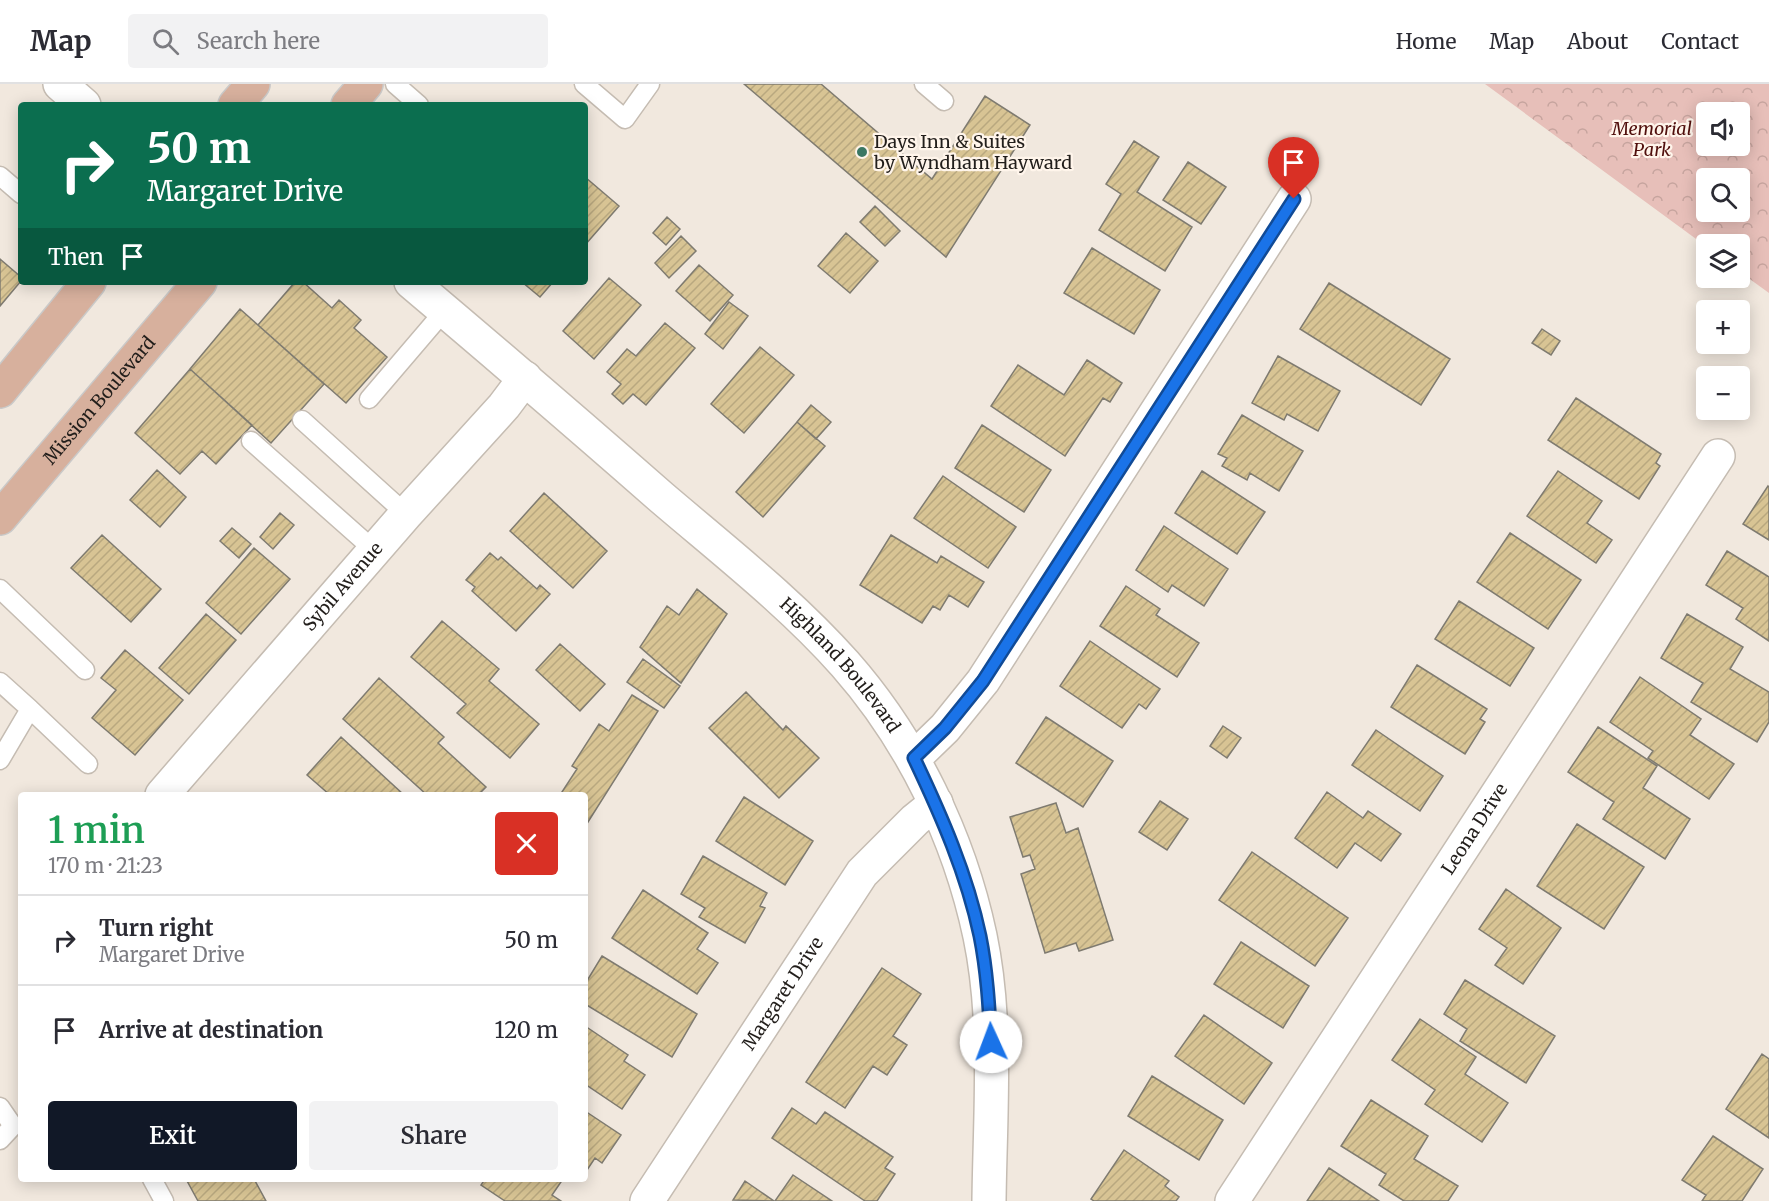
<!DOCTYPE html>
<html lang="en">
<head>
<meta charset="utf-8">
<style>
  :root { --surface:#fff; --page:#f2f2f3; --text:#2b2b33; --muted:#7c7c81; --line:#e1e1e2; --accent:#111827 }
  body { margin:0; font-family:Merriweather,serif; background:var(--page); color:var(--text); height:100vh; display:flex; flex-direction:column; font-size:22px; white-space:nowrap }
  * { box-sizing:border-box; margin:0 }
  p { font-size:20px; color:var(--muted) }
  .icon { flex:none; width:33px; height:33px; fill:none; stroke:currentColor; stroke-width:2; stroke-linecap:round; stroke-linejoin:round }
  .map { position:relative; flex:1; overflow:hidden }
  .details { position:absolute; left:18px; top:708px; width:570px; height:390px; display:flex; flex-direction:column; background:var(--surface); border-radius:6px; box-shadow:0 3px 15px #0003 }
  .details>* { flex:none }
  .guide { position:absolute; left:18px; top:18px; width:570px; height:183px; border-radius:6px; box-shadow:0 3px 15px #0003; background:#0b6e4f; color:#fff; overflow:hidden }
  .buttons { position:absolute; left:1696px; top:18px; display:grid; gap:12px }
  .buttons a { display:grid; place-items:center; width:54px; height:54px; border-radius:6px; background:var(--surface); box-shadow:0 3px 15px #0003; font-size:30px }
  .pin { position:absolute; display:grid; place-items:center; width:51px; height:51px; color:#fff; margin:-62px -26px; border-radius:50% 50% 50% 0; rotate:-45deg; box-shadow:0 0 6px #0007 }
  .pin .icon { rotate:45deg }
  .me { position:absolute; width:66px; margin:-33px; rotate:358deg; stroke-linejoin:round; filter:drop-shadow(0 0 4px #0008) }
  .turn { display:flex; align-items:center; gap:21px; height:126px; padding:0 30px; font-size:27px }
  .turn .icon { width:78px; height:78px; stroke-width:2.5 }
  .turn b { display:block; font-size:42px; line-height:51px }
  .then { display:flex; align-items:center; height:57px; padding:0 30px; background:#0003; gap:12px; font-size:22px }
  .round { display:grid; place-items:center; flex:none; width:63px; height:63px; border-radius:6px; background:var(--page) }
  .head { display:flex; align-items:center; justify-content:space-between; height:102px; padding:0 30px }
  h1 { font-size:36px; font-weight:600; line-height:45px; color:#1e9e55 }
  .button { display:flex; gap:12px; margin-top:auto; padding:12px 30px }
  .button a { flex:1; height:69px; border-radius:6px; background:var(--accent); color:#fff; font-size:24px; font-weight:600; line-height:69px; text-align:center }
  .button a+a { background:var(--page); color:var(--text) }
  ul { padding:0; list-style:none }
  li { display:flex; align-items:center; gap:18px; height:90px; padding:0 30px; border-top:2px solid var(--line) }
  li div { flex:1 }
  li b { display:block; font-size:22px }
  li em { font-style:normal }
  header { display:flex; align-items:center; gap:36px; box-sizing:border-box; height:84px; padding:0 30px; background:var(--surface); border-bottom:2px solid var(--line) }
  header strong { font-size:28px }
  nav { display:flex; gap:33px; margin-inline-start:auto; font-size:21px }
  .search { width:420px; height:54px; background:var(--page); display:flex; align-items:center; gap:15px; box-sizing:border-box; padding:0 21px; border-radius:6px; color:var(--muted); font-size:22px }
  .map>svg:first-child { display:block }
  .park { fill:url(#park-crowns); fill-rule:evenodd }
  .building { fill:url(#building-hatch); stroke:#7f7b70; stroke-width:1.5 }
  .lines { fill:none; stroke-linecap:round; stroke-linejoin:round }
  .service-casing { stroke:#c5bcb2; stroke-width:21 }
  .minor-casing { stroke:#c5bcb2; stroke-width:36 }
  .primary-casing { stroke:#cac9c8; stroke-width:36 }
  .service { stroke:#fff; stroke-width:18 }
  .minor { stroke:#fff; stroke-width:33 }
  .primary { stroke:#d7b09d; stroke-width:33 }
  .route-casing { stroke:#114b97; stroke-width:15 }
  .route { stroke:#1a73e8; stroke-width:10 }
  .poi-dot { fill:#3b7763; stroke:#fff5eb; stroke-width:2 }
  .labels { text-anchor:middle; stroke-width:4.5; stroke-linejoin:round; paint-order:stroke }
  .park-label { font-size:18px; font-style:italic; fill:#500f0c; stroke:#fff5eb }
  .poi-label { font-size:18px; fill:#221e1b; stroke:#fff5eb; text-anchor:start }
  .street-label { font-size:18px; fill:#221e1b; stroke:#fff5eb }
</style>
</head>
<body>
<header>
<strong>Map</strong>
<div class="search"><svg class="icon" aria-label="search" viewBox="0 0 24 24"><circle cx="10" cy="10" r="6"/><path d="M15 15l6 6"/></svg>Search here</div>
<nav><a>Home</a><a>Map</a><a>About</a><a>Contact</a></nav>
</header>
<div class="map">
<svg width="1769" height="1117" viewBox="0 0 1769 1117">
  <defs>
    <pattern id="park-crowns" width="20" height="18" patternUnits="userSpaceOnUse" patternTransform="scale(1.5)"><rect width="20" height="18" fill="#e7bfb9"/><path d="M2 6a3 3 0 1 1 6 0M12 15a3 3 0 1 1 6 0" fill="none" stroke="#c6a49e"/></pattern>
    <pattern id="building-hatch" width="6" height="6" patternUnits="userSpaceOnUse" patternTransform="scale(1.5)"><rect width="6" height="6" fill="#d8c494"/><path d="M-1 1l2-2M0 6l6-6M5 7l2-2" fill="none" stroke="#b9a87f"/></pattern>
  </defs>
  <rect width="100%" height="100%" fill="#f1e8de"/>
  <!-- park -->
  <path class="park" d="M 1485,0 L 1769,0 L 1769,209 L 1740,188 L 1740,160 L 1707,160 L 1707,163 ZM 1707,28 L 1740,28 L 1740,62 L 1707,62 ZM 1707,94 L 1740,94 L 1740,128 L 1707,128 Z"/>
  <!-- building -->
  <path class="building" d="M 744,0 L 821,0 L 932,95 L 985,12 L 1030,41 L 946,173 Z
    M 1134,57 L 1159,73 L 1137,108 L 1192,143 L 1165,187 L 1099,146 L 1121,110 L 1106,100 Z
    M 1188,78 L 1226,103 L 1201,140 L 1163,116 Z
    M 585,93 L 619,122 L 585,161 Z
    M 875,122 L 900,147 L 885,162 L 860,138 Z
    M 667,133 L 680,145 L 666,161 L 653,149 Z
    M 846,149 L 878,177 L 850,209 L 818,182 Z
    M 681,152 L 696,167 L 669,194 L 655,179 Z
    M 1092,164 L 1160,206 L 1134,250 L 1064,209 Z
    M 0,175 L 21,193 L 21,197 L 0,222 Z
    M 699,181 L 733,211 L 710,237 L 676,207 Z
    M 609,194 L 641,221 L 594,275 L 563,247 Z
    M 295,198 L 303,198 L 332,224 L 339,216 L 361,236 L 354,244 L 387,273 L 346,319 L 258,241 Z
    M 522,198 L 553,198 L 540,213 Z
    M 1329,199 L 1450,275 L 1421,321 L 1300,245 Z
    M 729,218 L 748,232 L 723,265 L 705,250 Z
    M 240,225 L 324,300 L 271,359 L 190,285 Z
    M 665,239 L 695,264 L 646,321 L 633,310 L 623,320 L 612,310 L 621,300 L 607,288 L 627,265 L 636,272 Z
    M 1542,245 L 1560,257 L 1551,271 L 1532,259 Z
    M 760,263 L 794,291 L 744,349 L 711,320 Z
    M 1278,272 L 1340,307 L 1318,347 L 1287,330 L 1284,336 L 1252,319 Z
    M 1087,276 L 1122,299 L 1110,318 L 1103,314 L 1065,372 L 991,322 L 1018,281 L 1064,311 Z
    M 190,285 L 252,341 L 216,380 L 202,367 L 180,390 L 135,349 Z
    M 1576,314 L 1661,370 L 1656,379 L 1660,382 L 1639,415 L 1548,356 Z
    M 811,321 L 831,338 L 816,355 L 797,338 Z
    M 1242,331 L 1303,367 L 1279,407 L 1250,389 L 1247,396 L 1222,382 L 1227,374 L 1218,370 Z
    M 797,338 L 825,362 L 763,433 L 736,408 Z
    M 982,341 L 1051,386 L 1024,428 L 955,384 Z
    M 157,386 L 186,413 L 160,443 L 130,416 Z
    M 1202,387 L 1265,428 L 1237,470 L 1175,429 Z
    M 1558,387 L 1602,417 L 1587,439 L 1612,456 L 1596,479 L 1527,432 Z
    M 943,392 L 1016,443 L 988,484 L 914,434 Z
    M 1768,402 L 1769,403 L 1769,456 L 1743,440 Z
    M 544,409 L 607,467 L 573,504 L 510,447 Z
    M 280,429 L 294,441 L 273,465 L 260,453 Z
    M 1164,442 L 1228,485 L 1204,522 L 1172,501 L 1168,508 L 1136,486 Z
    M 232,444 L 251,460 L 239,474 L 220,457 Z
    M 1510,449 L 1581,496 L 1548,545 L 1477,498 Z
    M 102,451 L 161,505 L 131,538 L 71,484 Z
    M 891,451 L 937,479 L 941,472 L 984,498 L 968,523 L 949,511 L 940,526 L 933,522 L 922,539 L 860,501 Z
    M 254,464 L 290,495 L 241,550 L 206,519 Z
    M 1727,467 L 1769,493 L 1769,557 L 1736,535 L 1743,524 L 1706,501 Z
    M 490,469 L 498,476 L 501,473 L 537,505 L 540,501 L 550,510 L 516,547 L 472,507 L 475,503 L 466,496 Z
    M 1126,502 L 1160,525 L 1156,531 L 1199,559 L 1177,593 L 1100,542 Z
    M 697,505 L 727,530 L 681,599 L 640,563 L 667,522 L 679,531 Z
    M 1459,517 L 1534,564 L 1510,602 L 1435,555 Z
    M 206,530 L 236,556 L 189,610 L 159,584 Z
    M 1687,530 L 1743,563 L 1730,585 L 1769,608 L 1769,638 L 1757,658 L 1691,618 L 1703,599 L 1661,574 Z
    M 442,537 L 499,585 L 489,597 L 539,640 L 510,674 L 457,629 L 466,620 L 411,573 Z
    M 1090,557 L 1160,605 L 1146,625 L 1139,620 L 1122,644 L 1060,602 Z
    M 560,560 L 605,600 L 580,627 L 536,586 Z
    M 125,566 L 183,616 L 135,671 L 92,634 L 116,606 L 101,594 Z
    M 643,575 L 680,602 L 664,624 L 627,598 Z
    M 1417,581 L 1487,625 L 1480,635 L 1485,638 L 1465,670 L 1391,623 Z
    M 1640,593 L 1701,635 L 1690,651 L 1734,680 L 1709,715 L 1648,674 L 1653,667 L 1610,638 Z
    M 379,594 L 444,653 L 438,659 L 486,703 L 478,711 L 427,711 L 343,635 Z
    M 746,608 L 783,646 L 786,642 L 819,674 L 779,714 L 709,644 Z
    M 632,611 L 658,627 L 588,738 L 585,735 L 585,711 L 560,711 L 577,685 L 572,682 L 599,640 L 609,647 Z
    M 1046,633 L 1113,677 L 1083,723 L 1016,679 Z
    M 1223,642 L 1241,654 L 1227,674 L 1210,662 Z
    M 1598,643 L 1657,682 L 1643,704 L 1690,735 L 1665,775 L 1603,735 L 1614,718 L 1568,688 Z
    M 1376,646 L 1443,692 L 1420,727 L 1352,681 Z
    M 341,653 L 404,711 L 330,711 L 307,691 Z
    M 1327,708 L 1363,734 L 1368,727 L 1401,750 L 1381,777 L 1355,759 L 1337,784 L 1295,754 Z
    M 744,713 L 813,757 L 785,801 L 716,757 Z
    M 1160,717 L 1188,735 L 1167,766 L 1139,748 Z
    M 1056,719 L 1066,749 L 1078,744 L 1113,856 L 1079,867 L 1076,859 L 1045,869 L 1021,790 L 1035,785 L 1030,771 L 1023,773 L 1010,733 Z
    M 1577,740 L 1644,783 L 1604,845 L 1537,802 Z
    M 1252,768 L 1348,834 L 1315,882 L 1219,816 Z
    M 703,772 L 767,809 L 760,822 L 765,824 L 745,859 L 699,833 L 705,824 L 681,810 Z
    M 1506,805 L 1561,844 L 1523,900 L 1495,881 L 1507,864 L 1479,845 Z
    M 643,806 L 708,849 L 697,865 L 718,879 L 697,910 L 612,854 Z
    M 1241,858 L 1309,902 L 1283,944 L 1214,900 Z
    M 602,872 L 697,930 L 672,973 L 585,920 L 585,900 Z
    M 882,884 L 921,910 L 893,952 L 907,961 L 887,991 L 873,982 L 845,1024 L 806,998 Z
    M 1465,896 L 1555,952 L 1526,999 L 1460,957 L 1467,945 L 1444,930 Z
    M 1204,931 L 1272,979 L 1244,1020 L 1175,972 Z
    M 1420,935 L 1476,973 L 1465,990 L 1508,1019 L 1482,1058 L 1425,1020 L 1435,1006 L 1392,976 Z
    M 585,942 L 628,971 L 624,977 L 645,991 L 622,1025 L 585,1000 Z
    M 1762,970 L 1769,975 L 1769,1054 L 1726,1025 Z
    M 1152,992 L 1223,1036 L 1199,1076 L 1128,1032 Z
    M 1371,1016 L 1428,1052 L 1414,1075 L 1458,1102 L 1448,1117 L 1404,1117 L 1379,1101 L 1386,1090 L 1341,1062 Z
    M 792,1024 L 816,1040 L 825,1028 L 893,1073 L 885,1084 L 895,1090 L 877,1117 L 865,1117 L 772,1054 Z
    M 585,1027 L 621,1051 L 602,1079 L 595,1074 L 587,1086 L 585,1085 Z
    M 1713,1052 L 1763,1085 L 1742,1117 L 1702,1117 L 1706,1111 L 1682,1096 Z
    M 1124,1066 L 1169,1097 L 1165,1102 L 1179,1113 L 1176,1117 L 1094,1117 L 1091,1115 Z
    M 1329,1084 L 1379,1117 L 1307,1117 Z
    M 793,1091 L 832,1117 L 775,1117 Z
    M 186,1095 L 254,1095 L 266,1117 L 198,1117 Z
    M 485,1095 L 563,1095 L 552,1111 L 561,1117 L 505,1117 L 481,1101 Z
    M 745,1097 L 774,1117 L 733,1116 Z"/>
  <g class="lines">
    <!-- service casing -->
    <g class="service-casing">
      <path id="service" d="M 395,0 L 419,21
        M 584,0 L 625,35 L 650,0
        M 924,0 L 944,17
        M 0,92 L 21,110
        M 369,315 L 445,226
        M 302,336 L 406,430
        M 251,357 L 374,466
        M 0,505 L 85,586
        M 0,598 L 30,625 L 0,676
        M 30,625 L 88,680
        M 0,1023 L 13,1042 L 0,1056
        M 152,1095 L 164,1117"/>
    </g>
    <!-- minor casing -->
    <g class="minor-casing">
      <g id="minor">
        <path d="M 60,0 L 84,21"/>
        <path id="s1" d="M 411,198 C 495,269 579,341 661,413 C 723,466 791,519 845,580 C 912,656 959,753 980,852 C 998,938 990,1029 989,1117"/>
        <path d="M 914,674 L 945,644 L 983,597 L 1294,115"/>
        <path id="s2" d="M 162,711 L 406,430 L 504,322 L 525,294"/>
        <path id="s3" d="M 647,1117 L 862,789 L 915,736 L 936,719"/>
        <path id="s4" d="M 1232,1117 L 1718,372"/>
      </g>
    </g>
    <!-- primary casing -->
    <g class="primary-casing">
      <g id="primary">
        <path d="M 235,21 L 253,0"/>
        <path d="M 348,21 L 366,0"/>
        <path d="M 0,307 L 89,198"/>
        <path id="s5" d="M 0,434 L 200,198"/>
      </g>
    </g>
    <!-- service -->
    <use href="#service" class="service"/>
    <!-- minor -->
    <use href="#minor" class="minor"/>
    <!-- primary -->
    <use href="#primary" class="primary"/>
  </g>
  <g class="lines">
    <!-- route casing -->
    <g class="route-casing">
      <path id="route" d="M 991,958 C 989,922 987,887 980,852 C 967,790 941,731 914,674 L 945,644 L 983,597 L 1294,115"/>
    </g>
    <!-- route -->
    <use href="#route" class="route"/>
  </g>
  <!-- markers -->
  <circle class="poi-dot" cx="862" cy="68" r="6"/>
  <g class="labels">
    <!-- park labels -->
    <g class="park-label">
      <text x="1652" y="51">Memorial<tspan x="1652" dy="21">Park</tspan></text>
    </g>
    <!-- poi labels -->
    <g class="poi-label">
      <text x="874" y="64">Days Inn &amp; Suites<tspan x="874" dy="21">by Wyndham Hayward</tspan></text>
    </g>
    <!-- street labels -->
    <g class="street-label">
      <text dy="6" stroke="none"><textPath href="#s5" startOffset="154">Mission Boulevard</textPath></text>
      <text dy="6" stroke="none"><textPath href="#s2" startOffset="276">Sybil Avenue</textPath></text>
      <text dy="6" stroke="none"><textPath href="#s1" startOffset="576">Highland Boulevard</textPath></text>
      <text dy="6" stroke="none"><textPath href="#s4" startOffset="444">Leona Drive</textPath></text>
      <text dy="6" stroke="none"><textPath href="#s3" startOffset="248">Margaret Drive</textPath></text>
    </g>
  </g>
</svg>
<div class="buttons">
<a><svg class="icon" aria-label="sound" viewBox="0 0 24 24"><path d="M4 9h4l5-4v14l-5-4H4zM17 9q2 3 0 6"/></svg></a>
<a><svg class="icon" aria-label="search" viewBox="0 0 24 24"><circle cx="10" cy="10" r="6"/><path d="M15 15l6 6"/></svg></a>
<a><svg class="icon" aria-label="layers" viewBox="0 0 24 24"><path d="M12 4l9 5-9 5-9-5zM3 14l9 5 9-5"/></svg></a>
<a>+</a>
<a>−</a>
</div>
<div class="pin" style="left:1294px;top:115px;background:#d93025"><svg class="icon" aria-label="arrive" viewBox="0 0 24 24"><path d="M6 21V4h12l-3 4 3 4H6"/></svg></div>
<svg class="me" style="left:991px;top:958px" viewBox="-20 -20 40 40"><circle r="19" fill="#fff"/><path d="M0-13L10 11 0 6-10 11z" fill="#1a73e8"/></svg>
<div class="guide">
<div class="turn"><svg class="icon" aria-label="right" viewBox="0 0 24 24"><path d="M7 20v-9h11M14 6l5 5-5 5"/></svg><div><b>50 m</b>Margaret Drive</div></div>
<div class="then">Then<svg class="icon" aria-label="arrive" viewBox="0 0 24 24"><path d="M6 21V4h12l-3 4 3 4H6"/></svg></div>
</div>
<section class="details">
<div class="head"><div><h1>1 min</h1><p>170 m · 21:23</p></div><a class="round" style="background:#d93025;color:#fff"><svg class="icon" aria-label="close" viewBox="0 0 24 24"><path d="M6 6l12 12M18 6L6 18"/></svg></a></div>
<ul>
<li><svg class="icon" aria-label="right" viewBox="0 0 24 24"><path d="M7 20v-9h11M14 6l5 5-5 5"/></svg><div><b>Turn right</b><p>Margaret Drive</p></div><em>50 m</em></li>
<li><svg class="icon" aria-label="arrive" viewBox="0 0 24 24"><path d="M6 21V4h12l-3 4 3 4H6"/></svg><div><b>Arrive at destination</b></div><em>120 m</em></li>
</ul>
<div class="button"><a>Exit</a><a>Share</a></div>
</section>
</div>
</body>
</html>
